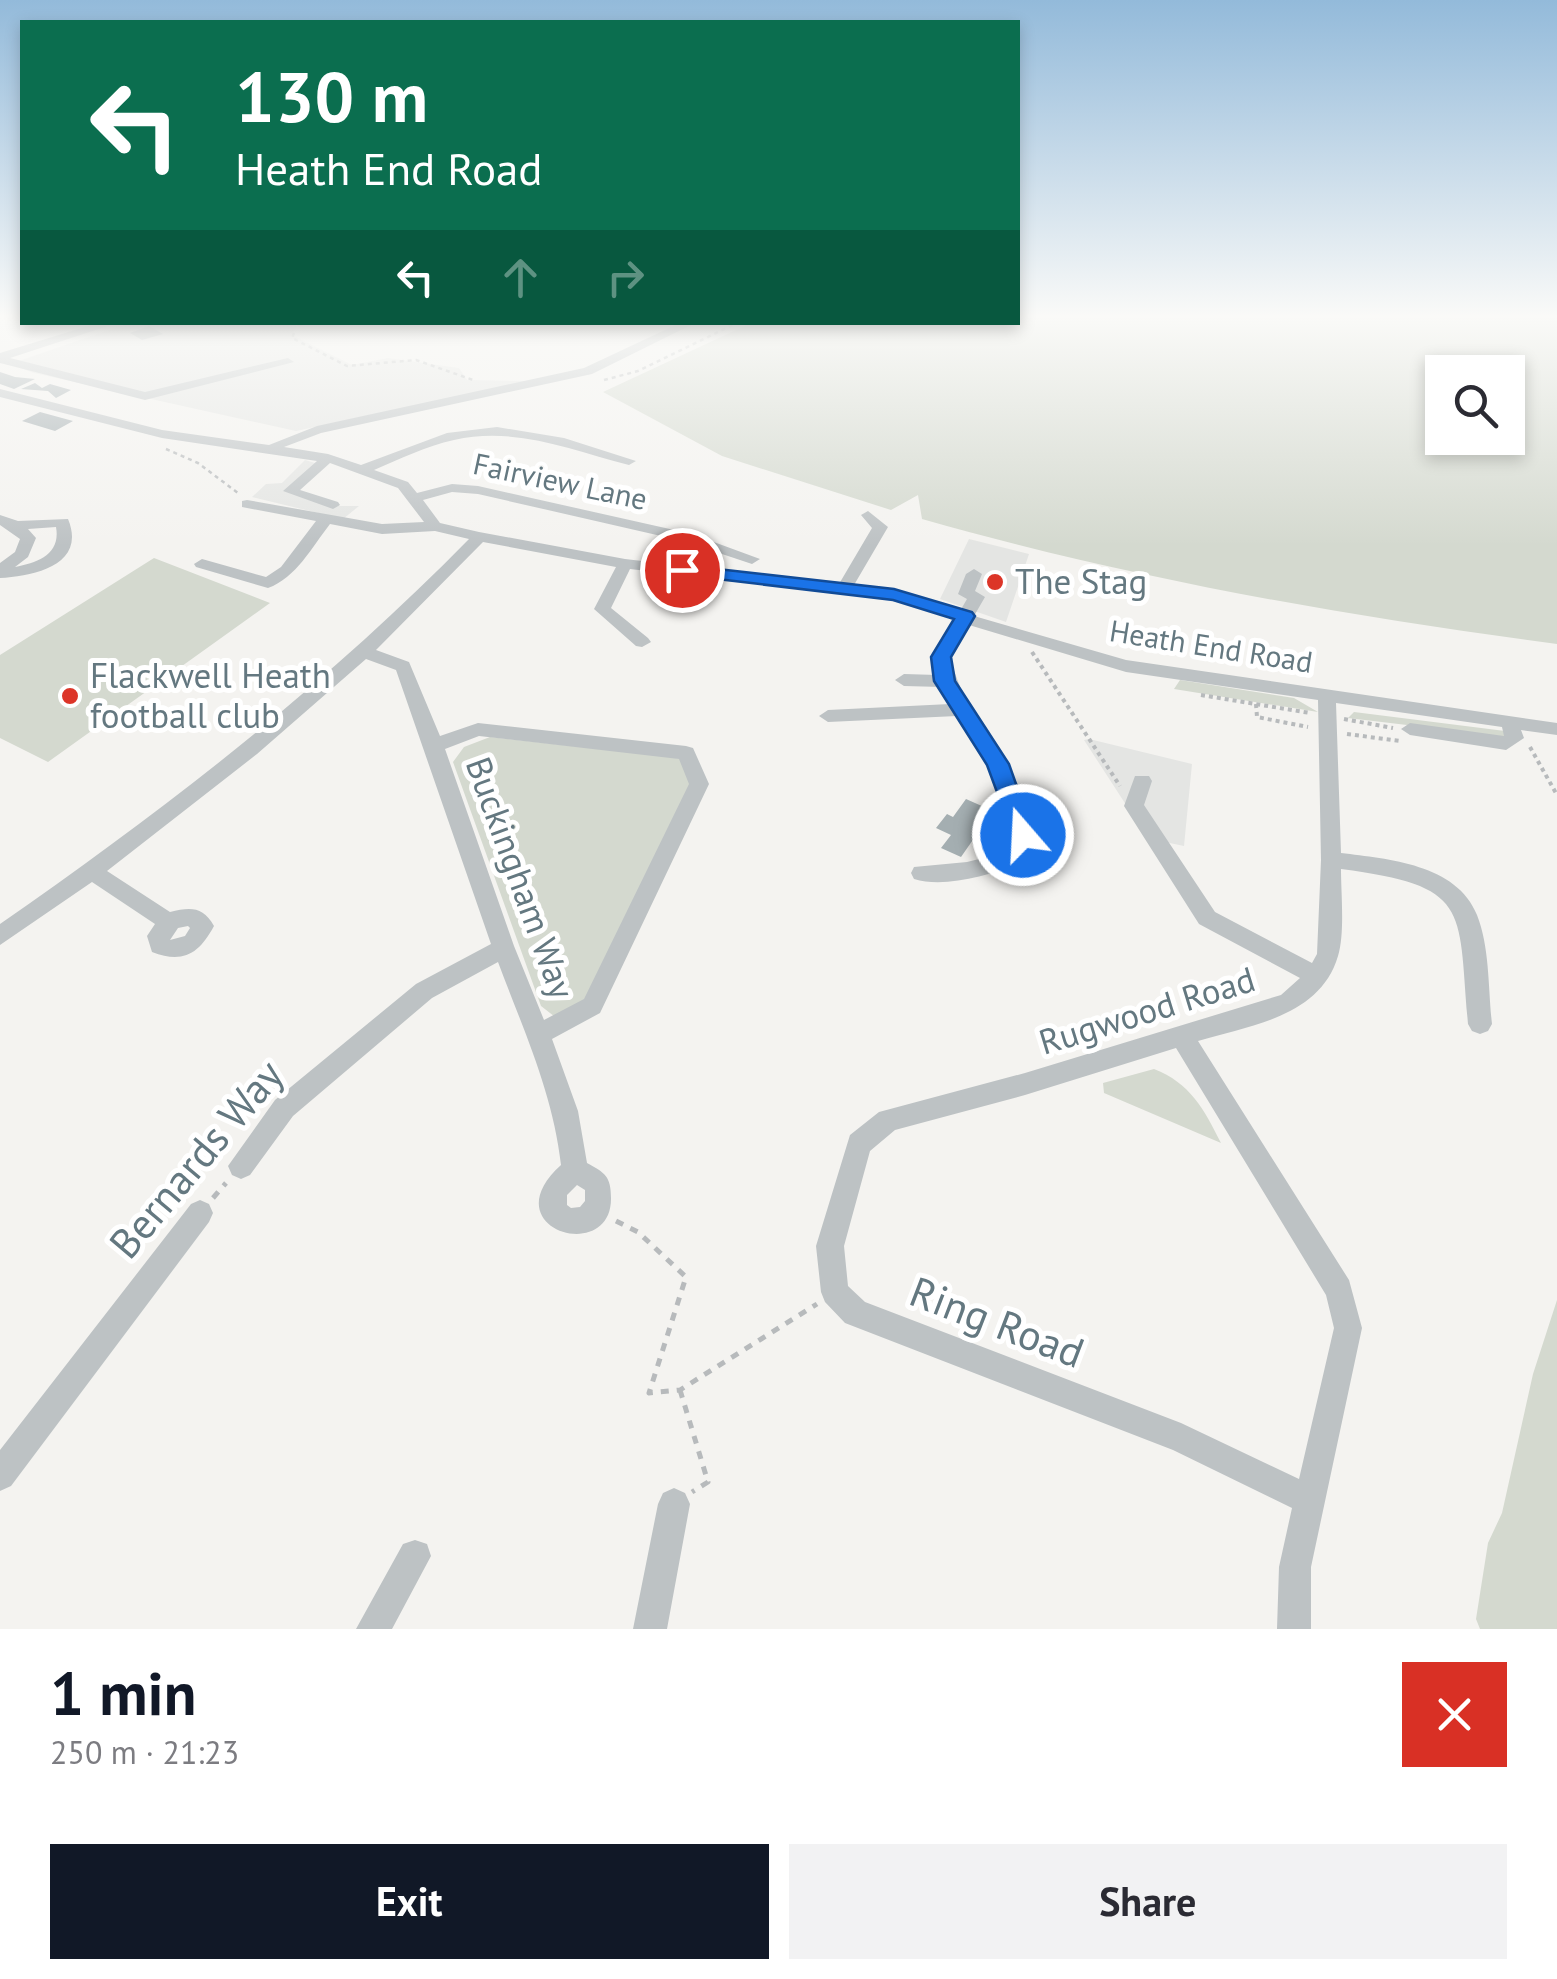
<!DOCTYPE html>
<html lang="en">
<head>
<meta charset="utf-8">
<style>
  :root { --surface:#fff; --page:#f2f2f3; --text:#2b2b33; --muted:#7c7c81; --accent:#111827 }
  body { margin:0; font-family:"PT Sans",sans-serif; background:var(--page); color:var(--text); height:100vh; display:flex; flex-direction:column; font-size:38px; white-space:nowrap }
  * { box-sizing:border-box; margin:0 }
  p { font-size:32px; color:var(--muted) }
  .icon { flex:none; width:55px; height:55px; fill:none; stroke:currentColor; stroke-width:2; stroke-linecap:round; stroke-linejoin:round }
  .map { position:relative; height:1629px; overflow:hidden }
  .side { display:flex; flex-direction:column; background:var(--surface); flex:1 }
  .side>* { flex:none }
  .guide { position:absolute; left:20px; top:20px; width:1000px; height:305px; border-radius:0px; box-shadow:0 5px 15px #0003; background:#0b6e4f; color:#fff; overflow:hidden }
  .controls { position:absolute; left:1425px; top:355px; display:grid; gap:20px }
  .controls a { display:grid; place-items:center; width:100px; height:100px; border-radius:0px; background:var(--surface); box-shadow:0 5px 15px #0003; font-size:50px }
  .pin { position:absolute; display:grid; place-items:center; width:85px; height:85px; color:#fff; margin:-42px; border:5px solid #fff; border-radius:50%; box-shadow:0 2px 10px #0007 }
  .me { position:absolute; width:110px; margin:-55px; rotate:341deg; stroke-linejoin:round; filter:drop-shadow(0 0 8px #0008) }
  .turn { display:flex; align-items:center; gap:35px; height:210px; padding:0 50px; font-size:45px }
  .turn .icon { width:130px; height:130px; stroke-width:2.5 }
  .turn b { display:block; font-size:70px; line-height:85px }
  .lanes { display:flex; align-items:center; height:95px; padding:0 50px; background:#0003; justify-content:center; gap:50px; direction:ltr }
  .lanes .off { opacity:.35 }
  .round { display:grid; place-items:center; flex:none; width:105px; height:105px; border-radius:0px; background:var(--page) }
  .summary { display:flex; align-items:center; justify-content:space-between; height:170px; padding:0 50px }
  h1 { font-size:60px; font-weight:600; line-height:75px; color:var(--accent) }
  .button { display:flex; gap:20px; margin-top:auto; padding:20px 50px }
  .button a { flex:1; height:115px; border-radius:0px; background:var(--accent); color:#fff; font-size:40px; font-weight:600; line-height:115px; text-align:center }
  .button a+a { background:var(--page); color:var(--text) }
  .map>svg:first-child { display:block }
  .built { fill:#e4e5e3 }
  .green { fill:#d4d9cf; fill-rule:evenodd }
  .building { fill:#a4aeb1 }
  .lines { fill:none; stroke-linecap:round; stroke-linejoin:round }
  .path-far2 { stroke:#b7babc; stroke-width:2.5; stroke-dasharray:4 4; stroke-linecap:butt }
  .path-far1 { stroke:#b7babc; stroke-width:4; stroke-dasharray:4 4; stroke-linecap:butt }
  .path { stroke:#b7babc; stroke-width:5; stroke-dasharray:8 8; stroke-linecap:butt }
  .minor { fill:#bdc2c4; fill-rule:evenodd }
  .route { fill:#1a73e8; stroke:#114b97; stroke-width:2.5 }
  .poi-dot { fill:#dc3528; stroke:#fff; stroke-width:4 }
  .labels { text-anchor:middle; stroke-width:10; stroke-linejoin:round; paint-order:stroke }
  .far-street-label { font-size:30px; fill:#647880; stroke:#fff }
  .poi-label { font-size:35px; fill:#647880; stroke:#fff; text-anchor:start }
  .street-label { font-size:35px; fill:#647880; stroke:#fff }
  .near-street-label { font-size:42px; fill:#647880; stroke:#fff }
</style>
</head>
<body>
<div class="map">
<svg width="1557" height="1629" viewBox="0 0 1557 1629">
  <rect width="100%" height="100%" fill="#f4f3f0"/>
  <!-- built -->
  <path class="built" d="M 298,322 L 292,335 L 352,365 L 388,358 L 459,368 L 467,380 L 530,381 L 296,431 L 34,373 L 10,364 L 130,323 Z
    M 305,460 L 325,466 L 293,488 L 340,506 L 359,506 L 343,519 L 252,497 L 266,484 L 282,483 Z
    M 969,539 L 1029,554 L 1006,622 L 940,599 Z
    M 1089,739 L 1192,764 L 1184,846 L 1165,842 L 1202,922 L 1084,740 Z"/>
  <!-- green -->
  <path class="green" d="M 1018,318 L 1557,318 L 1557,644 C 1343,616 1129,578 922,519 L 918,495 L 891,510 L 722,456 L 603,392 L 751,323 L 1018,322 ZM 1442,372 L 1508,372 L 1508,438 L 1442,438 Z
    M 154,558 L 270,603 L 48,762 L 0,738 L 0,655 Z
    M 1180,680 L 1294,698 L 1318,712 L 1174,689 Z
    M 1354,712 L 1505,731 L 1508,737 L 1348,718 Z
    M 490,737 L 672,757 L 688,761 L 696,776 L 584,1012 L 559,1020 L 541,1006 L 453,762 L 464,747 Z
    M 1154,1069 C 1190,1083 1204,1109 1221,1143 L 1104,1093 L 1103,1083 Z
    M 1557,1300 L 1557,1629 L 1480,1629 L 1476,1619 L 1488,1543 L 1502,1513 L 1533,1374 Z"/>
  <!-- building -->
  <path class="building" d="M 149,326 L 163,334 L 142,340 L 130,333 Z
    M 0,372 L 15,377 L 35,379 L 14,389 L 0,384 Z
    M 35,383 L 42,388 L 50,384 L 71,390 L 56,398 L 48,391 L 21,389 Z
    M 40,412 L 73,421 L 55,431 L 22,421 Z
    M 966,799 L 993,811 L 961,857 L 941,848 L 951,835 L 936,828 L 947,814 L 953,817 Z"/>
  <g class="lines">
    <!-- path-far2 -->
    <path class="path-far2" d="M 294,333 L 292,338 L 347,366 L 416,360 L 476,381
      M 604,380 L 638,371 L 739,322
      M 166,449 L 198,463 L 238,493"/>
    <!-- path-far1 -->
    <path class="path-far1" d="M 1032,652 L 1120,786
      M 1201,695 L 1310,713
      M 1256,704 L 1257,717 L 1308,727
      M 1344,719 L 1393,728
      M 1347,734 L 1400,741
      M 1530,747 L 1557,795"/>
    <!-- path -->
    <path class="path" d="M 213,1198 L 226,1183
      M 616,1221 L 638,1232 L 686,1277 L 649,1393 L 680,1390 L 817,1304
      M 680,1390 L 708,1482 L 692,1492"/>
    <!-- minor -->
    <path class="minor" d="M 101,322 L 120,322 L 10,358 L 145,392 L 288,358 L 294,362 L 145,400 L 0,363 L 0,353 Z
      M 293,322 L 305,322 L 305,324 L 299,327 Z
      M 682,322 L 697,322 L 592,374 L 321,433 L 284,447 L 328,454 L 361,465 L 447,433 L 497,427 L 564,438 L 636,461 L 629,465 C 571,450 515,426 454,440 C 426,446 400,459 374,470 L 408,482 L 417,493 L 452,484 L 478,486 L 692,534 L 760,559 L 752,564 L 683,541 L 478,494 L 452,492 L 423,500 L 440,523 L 479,532 L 625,559 L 839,584 L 872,528 L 861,515 L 868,511 L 888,527 L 854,585 L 895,590 L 960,611 L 967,599 L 958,594 L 966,574 L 974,569 L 982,574 L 975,591 L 985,597 L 974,616 L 1126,660 L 1557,723 L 1557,735 L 1521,730 L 1524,738 L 1506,750 L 1410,735 L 1401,729 L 1410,723 L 1504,736 L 1502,727 L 1336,703 L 1341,853 C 1388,859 1457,864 1477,915 C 1490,948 1488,989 1492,1024 L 1488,1031 L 1480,1034 L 1472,1031 L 1468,1024 C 1458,908 1472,886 1341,869 C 1341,894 1345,933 1338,956 C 1320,1017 1251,1025 1198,1041 L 1349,1280 L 1362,1328 L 1311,1567 L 1311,1629 L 1277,1629 L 1279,1567 L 1292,1508 L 1173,1450 L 845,1323 L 825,1302 L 821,1292 L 816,1246 L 850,1135 L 879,1112 L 1025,1073 L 1281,995 L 1300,978 L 1199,924 L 1124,806 L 1135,776 L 1149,776 L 1152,781 L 1144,805 L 1215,912 L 1312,963 L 1317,954 L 1321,860 L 1318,700 L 1126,672 L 969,625 L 950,657 C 955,675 961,691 970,707 C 995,751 1049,808 1024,863 C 993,873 947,889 914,879 L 911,873 L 914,867 L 967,862 L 1007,852 C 1013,798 983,760 957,716 L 828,722 L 819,716 L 828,710 L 950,704 L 942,687 L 904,686 L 895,680 L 904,674 L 937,675 L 932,657 L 955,620 L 893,600 L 630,569 L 611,608 L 648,638 L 651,642 L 642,647 L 636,646 L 594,609 L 616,567 L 483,542 L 376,650 L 409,662 L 440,736 L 478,723 L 686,746 L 693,748 L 709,784 L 600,1013 L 552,1039 L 578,1111 L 587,1163 C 605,1173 611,1176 611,1198 C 612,1265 490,1229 561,1165 C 553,1093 523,1029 498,962 L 432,998 L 293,1116 L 250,1175 L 241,1179 L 232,1175 L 228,1166 L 275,1100 L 416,984 L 491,944 L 396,670 L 366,659 L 257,754 L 107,871 L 170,912 C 190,907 203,906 214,926 C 199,954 183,964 152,952 L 147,936 L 155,924 L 92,882 L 0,945 L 0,924 C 167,808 326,685 469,539 L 435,531 L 382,534 L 330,524 C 312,547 296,578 268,588 L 196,567 L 194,564 L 202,559 L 266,577 L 281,567 L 316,521 L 242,507 L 242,501 L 247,500 L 382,524 L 424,522 L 398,488 L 330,463 L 300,490 L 338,502 L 340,505 L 333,509 L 283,491 L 317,461 L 162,438 L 0,397 L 0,389 L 162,430 L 269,445 L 317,426 L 584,368 ZM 479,736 L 679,759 L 689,784 L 584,999 L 544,1020 L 514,946 L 445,749 ZM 188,926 L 190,928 L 185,936 L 170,940 L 178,928 ZM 1176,1048 L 1326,1295 L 1334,1328 L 1299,1479 L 1181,1423 L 865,1302 L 848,1286 L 844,1246 L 870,1151 L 895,1130 L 1025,1095 ZM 577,1185 L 585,1190 L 585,1201 L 580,1207 L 571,1208 L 567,1205 L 567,1195 Z
      M 0,515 L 18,521 L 68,519 C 87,565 34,576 0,578 L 0,563 L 15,552 L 20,539 L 0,525 ZM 56,527 C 61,554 38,563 15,567 L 28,557 L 36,538 L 28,529 Z
      M 200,1200 L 209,1204 L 213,1213 L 209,1222 L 11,1486 L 0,1491 L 0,1450 L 191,1204 Z
      M 674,1488 L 685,1493 L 690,1504 L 667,1629 L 633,1629 L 658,1504 L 663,1493 Z
      M 415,1540 L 427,1544 L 431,1556 L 392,1629 L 356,1629 L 403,1544 Z"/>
  </g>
  <!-- sky -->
  <linearGradient id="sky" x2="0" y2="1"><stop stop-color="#93bada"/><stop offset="0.58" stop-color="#fafaf8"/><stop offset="1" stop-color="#fafaf8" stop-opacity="0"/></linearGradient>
  <rect width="1557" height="546" fill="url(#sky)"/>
  <!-- route -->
  <path class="route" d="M 682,565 L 894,589 L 972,612 L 975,616 L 951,657 L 955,681 L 1009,764 L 1034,835 L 1031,841 L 1015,841 L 987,765 L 934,681 L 931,657 L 954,619 L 893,600 L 675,574 L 672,570 Z"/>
  <!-- markers -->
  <g class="poi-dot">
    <circle cx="995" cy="582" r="10"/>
    <circle cx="70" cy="696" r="10"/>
  </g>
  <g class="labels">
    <!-- far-street labels -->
    <g class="far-street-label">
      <text transform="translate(560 482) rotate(12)" y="10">Fairview Lane</text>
      <text transform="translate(1211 647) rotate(9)" y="10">Heath End Road</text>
    </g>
    <!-- poi labels -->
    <g class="poi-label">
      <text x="1015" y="594">The Stag</text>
      <text x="90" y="688">Flackwell Heath<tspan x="90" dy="40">football club</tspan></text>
    </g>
    <!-- street labels -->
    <g class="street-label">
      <text transform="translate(520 878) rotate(70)" y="12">Buckingham Way</text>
      <text transform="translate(1147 1011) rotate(-17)" y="12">Rugwood Road</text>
    </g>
    <!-- near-street labels -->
    <g class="near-street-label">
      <text transform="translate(196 1159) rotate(-50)" y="15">Bernards Way</text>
      <text transform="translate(997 1322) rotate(21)" y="15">Ring Road</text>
    </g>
  </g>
</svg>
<div class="controls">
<a><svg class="icon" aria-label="search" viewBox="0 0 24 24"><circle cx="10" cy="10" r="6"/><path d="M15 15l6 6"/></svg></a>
</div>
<div class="pin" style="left:682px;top:570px;background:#d93025"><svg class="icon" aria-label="arrive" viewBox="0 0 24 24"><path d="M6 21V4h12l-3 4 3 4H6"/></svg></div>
<svg class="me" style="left:1023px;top:835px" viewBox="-20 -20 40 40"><circle r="17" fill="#1a73e8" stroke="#fff" stroke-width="3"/><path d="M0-11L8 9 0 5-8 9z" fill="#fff"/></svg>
<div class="guide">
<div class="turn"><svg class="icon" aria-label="left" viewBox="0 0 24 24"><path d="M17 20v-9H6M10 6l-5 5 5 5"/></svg><div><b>130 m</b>Heath End Road</div></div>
<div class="lanes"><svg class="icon" aria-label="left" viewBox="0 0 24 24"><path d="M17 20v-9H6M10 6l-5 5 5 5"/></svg><svg class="icon off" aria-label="ahead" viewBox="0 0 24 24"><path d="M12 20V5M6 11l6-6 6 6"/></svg><svg class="icon off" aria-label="right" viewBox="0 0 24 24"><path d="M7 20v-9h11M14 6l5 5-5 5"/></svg></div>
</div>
</div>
<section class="side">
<div class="summary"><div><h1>1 min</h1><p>250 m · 21:23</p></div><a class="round" style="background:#d93025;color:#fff"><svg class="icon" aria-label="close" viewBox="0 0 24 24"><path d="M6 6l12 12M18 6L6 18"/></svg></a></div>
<div class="button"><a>Exit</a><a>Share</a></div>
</section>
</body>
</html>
